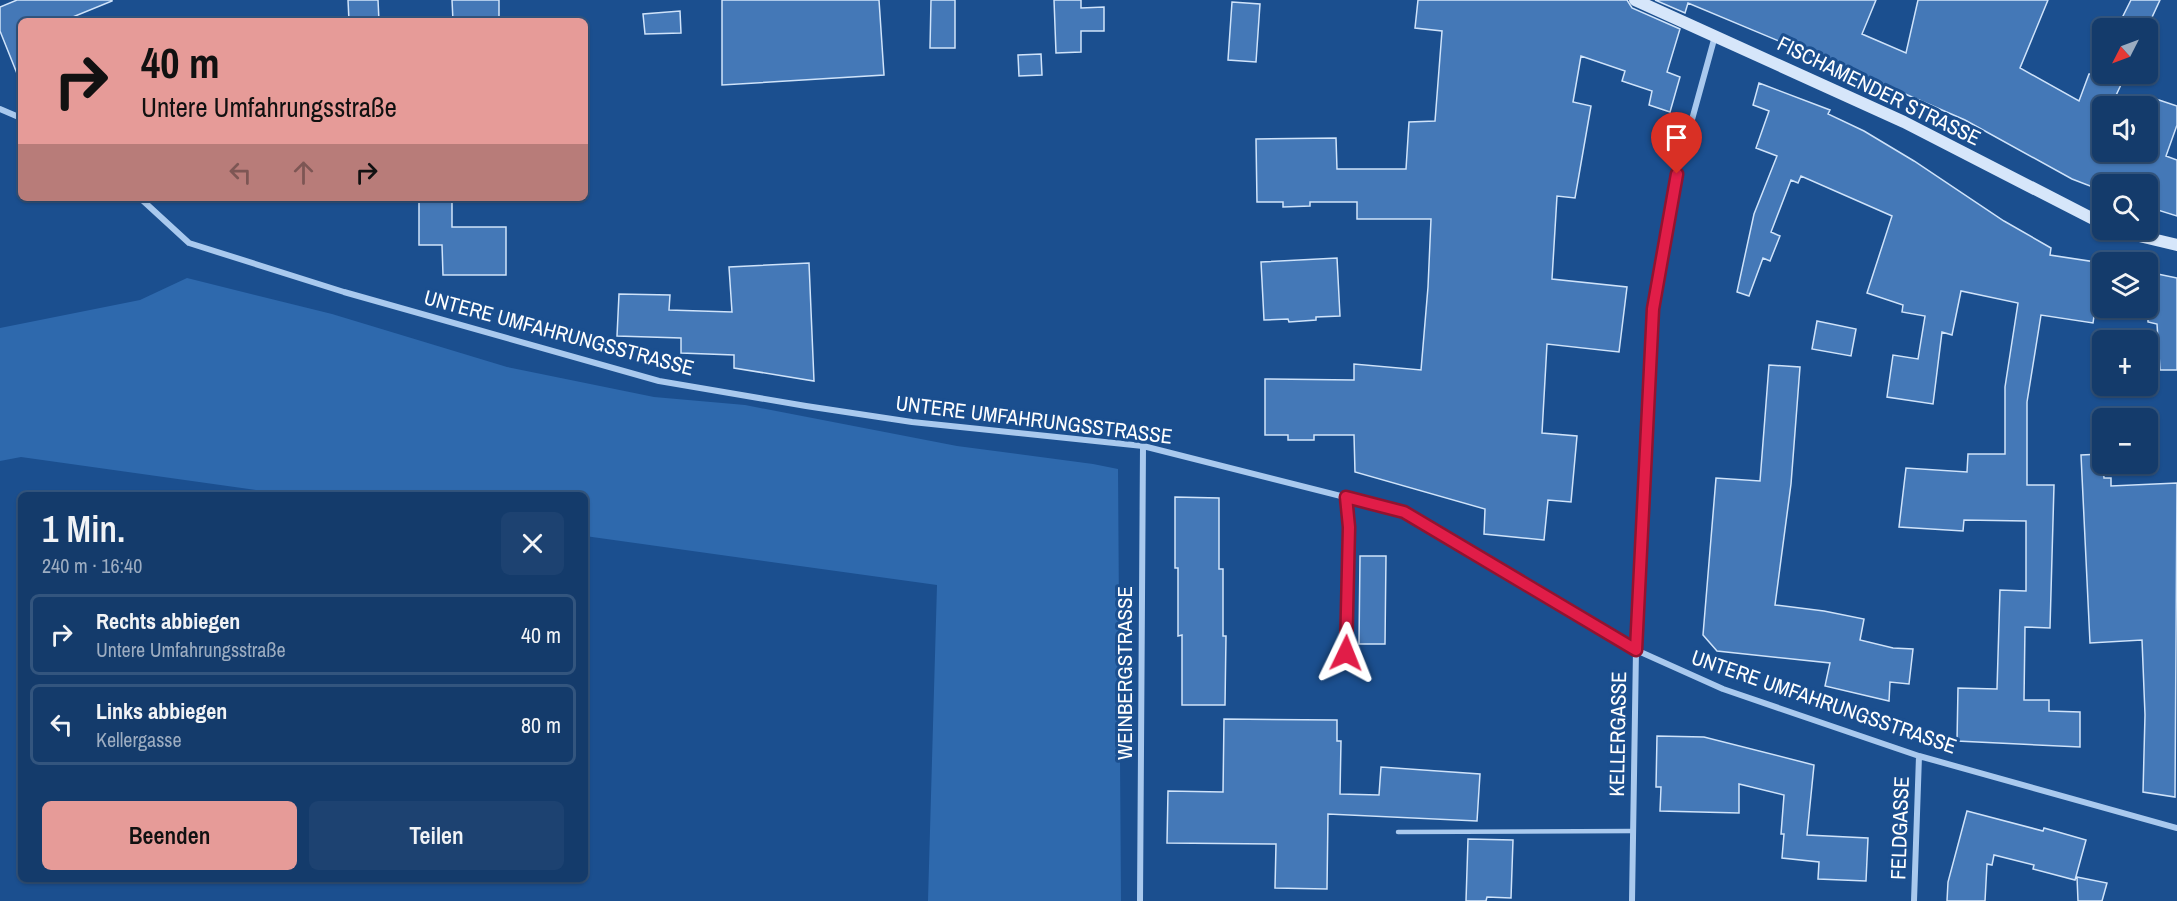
<!DOCTYPE html>
<html lang="de">
<head>
<meta charset="utf-8">
<style>
  :root { --surface:#143b6b; --page:#1d4271; --text:#f1f3f6; --muted:#9dadc1; --line:#33557e; --accent:#e69b98 }
  body { margin:0; font-family:"Archivo Narrow",sans-serif; background:var(--page); color:var(--text); height:100vh; display:flex; flex-direction:column; font-size:22px; white-space:nowrap }
  * { box-sizing:border-box; margin:0 }
  p { font-size:20px; color:var(--muted) }
  .icon { flex:none; width:33px; height:33px; fill:none; stroke:currentColor; stroke-width:2; stroke-linecap:round; stroke-linejoin:round }
  .map { position:relative; flex:1; overflow:hidden }
  .details { position:absolute; left:18px; top:492px; width:570px; height:390px; display:flex; flex-direction:column; background:var(--surface); border-radius:9px; box-shadow:0 2px 4px #0004,0 0 0 2px var(--line) }
  .details>* { flex:none }
  .top-card { position:absolute; left:18px; top:18px; width:570px; height:183px; border-radius:9px; box-shadow:0 2px 4px #0004,0 0 0 2px var(--line); background:#e69b98; color:#111; overflow:hidden }
  .needle { width:39px; rotate:228deg }
  .tools { position:absolute; left:2092px; top:18px; display:grid; gap:12px }
  .tools a { display:grid; place-items:center; width:66px; height:66px; border-radius:9px; background:var(--surface); box-shadow:0 2px 4px #0004,0 0 0 2px var(--line); font-size:30px }
  .pin { position:absolute; display:grid; place-items:center; width:51px; height:51px; color:#fff; margin:-62px -26px; border-radius:50% 50% 50% 0; rotate:-45deg; box-shadow:0 0 6px #0007 }
  .pin .icon { rotate:45deg }
  .me { position:absolute; width:66px; margin:-33px; rotate:2deg; stroke-linejoin:round; filter:drop-shadow(0 0 4px #0008) }
  .turn { display:flex; align-items:center; gap:21px; height:126px; padding:0 24px; font-size:27px }
  .turn .icon { width:78px; height:78px; stroke-width:2.5 }
  .turn b { display:block; font-size:42px; line-height:51px }
  .lanes { display:flex; align-items:center; height:57px; padding:0 24px; background:#0003; justify-content:center; gap:30px; direction:ltr }
  .lanes .off { opacity:.35 }
  .round { display:grid; place-items:center; flex:none; width:63px; height:63px; border-radius:9px; background:var(--page) }
  .head { display:flex; align-items:center; justify-content:space-between; height:102px; padding:0 24px }
  h1 { font-size:36px; font-weight:600; line-height:45px }
  .cta { display:flex; gap:12px; margin-top:auto; padding:12px 24px }
  .cta a { flex:1; height:69px; border-radius:9px; background:var(--accent); color:#111; font-size:24px; font-weight:600; line-height:69px; text-align:center }
  .cta a+a { background:var(--page); color:var(--text) }
  ul { padding:0; list-style:none }
  li { display:flex; align-items:center; gap:18px; height:81px; margin:0 12px 9px; padding:0 12px; border:3px solid var(--line); border-radius:9px }
  li div { flex:1 }
  li b { display:block; font-size:22px }
  li em { font-style:normal }
  .map>svg:first-child { display:block }
  .green { fill:#2e69ad }
  .building { fill:#4478b7; stroke:#cfe3fa; stroke-width:1.5 }
  .lines { fill:none; stroke-linecap:round; stroke-linejoin:round }
  .lane { stroke:#a9c9ee; stroke-width:4.5 }
  .street { stroke:#a9c9ee; stroke-width:6 }
  .secondary { stroke:#d6e6fa; stroke-width:12 }
  .route-casing { stroke:#92132f; stroke-width:15 }
  .route { stroke:#e11d48; stroke-width:10 }
  .labels { text-anchor:middle; stroke-width:6; stroke-linejoin:round; paint-order:stroke }
  .street-label { font-size:21px; fill:#fff; stroke:#1b4f8f }
</style>
</head>
<body>
<div class="map">
<svg width="2177" height="901" viewBox="0 0 2177 901">
  <rect width="100%" height="100%" fill="#1b4f8f"/>
  <!-- green -->
  <path class="green" d="M 187,278 L 332,314 L 507,367 L 654,397 L 745,405 L 957,446 L 1093,464 L 1118,469 L 1121,901 L 928,901 L 937,585 L 585,536 L 585,495 L 292,495 L 21,457 L 0,461 L 0,328 L 140,300 Z"/>
  <!-- building -->
  <path class="building" d="M 17,0 L 112,0 L 112,1 L 63,21 L 21,21 L 20,81 L 0,31 L 0,7 Z
    M 348,0 L 378,0 L 379,21 L 349,21 Z
    M 452,0 L 499,0 L 499,21 L 453,21 Z
    M 722,0 L 879,0 L 884,75 L 722,85 Z
    M 931,0 L 955,0 L 955,48 L 930,48 Z
    M 1054,0 L 1081,0 L 1081,8 L 1104,7 L 1104,31 L 1081,31 L 1081,52 L 1056,53 Z
    M 1418,0 L 1627,0 L 1632,8 L 1680,29 L 1667,72 L 1680,77 L 1670,112 L 1649,105 L 1652,91 L 1622,81 L 1625,71 L 1581,56 L 1573,102 L 1591,106 L 1575,198 L 1557,196 L 1552,279 L 1627,287 L 1619,352 L 1547,344 L 1542,433 L 1577,436 L 1571,502 L 1548,500 L 1544,540 L 1484,534 L 1485,509 L 1355,472 L 1354,435 L 1314,435 L 1314,440 L 1288,440 L 1288,435 L 1265,435 L 1265,379 L 1354,380 L 1354,364 L 1421,370 L 1428,287 L 1431,219 L 1357,219 L 1357,202 L 1310,202 L 1310,206 L 1283,207 L 1283,202 L 1257,202 L 1256,139 L 1336,138 L 1337,169 L 1406,169 L 1409,122 L 1435,121 L 1442,31 L 1415,28 Z
    M 1655,0 L 1876,0 L 1862,34 L 1906,53 L 1918,0 L 2048,0 L 2020,68 L 2079,101 L 2089,74 L 2126,74 L 2111,106 L 2103,106 L 2103,152 L 2148,152 L 2148,122 L 2156,99 L 2177,106 L 2177,125 L 2166,156 L 2177,160 L 2177,216 L 2148,207 L 2148,184 L 2103,184 L 2103,191 L 2072,179 L 1965,120 L 1896,90 L 1688,3 L 1685,13 Z
    M 2131,0 L 2160,0 L 2147,28 L 2117,28 Z
    M 1232,2 L 1260,4 L 1256,62 L 1228,60 Z
    M 680,11 L 681,33 L 645,34 L 643,14 Z
    M 1041,54 L 1042,75 L 1019,76 L 1018,55 Z
    M 1759,83 L 1830,110 L 1828,114 L 1864,131 L 1914,161 L 2004,221 L 2051,248 L 2050,255 L 2102,263 L 2093,323 L 2041,315 L 2027,402 L 2027,485 L 2054,485 L 2050,628 L 2025,627 L 2024,700 L 2049,700 L 2049,711 L 2080,712 L 2080,747 L 1957,741 L 1958,688 L 1997,689 L 2000,590 L 2026,591 L 2026,521 L 1964,520 L 1963,531 L 1899,527 L 1906,468 L 1967,472 L 1968,454 L 2005,454 L 2005,387 L 2018,303 L 1961,291 L 1952,335 L 1942,332 L 1933,404 L 1887,397 L 1893,355 L 1918,359 L 1925,316 L 1902,312 L 1903,305 L 1867,293 L 1892,216 L 1801,176 L 1798,183 L 1791,180 L 1771,232 L 1780,236 L 1770,261 L 1763,258 L 1749,296 L 1737,292 L 1754,214 L 1777,156 L 1756,148 L 1769,111 L 1753,105 Z
    M 419,198 L 452,198 L 452,227 L 506,227 L 506,275 L 443,275 L 442,245 L 419,245 Z
    M 1337,258 L 1340,316 L 1316,317 L 1316,320 L 1289,322 L 1288,319 L 1264,320 L 1261,262 Z
    M 809,263 L 814,381 L 734,368 L 734,355 L 681,353 L 681,338 L 617,336 L 619,294 L 670,295 L 669,310 L 732,312 L 729,267 Z
    M 2148,272 L 2177,278 L 2177,370 L 2160,370 L 2157,324 L 2148,322 Z
    M 1817,321 L 1856,329 L 1851,356 L 1812,349 Z
    M 1769,365 L 1800,367 L 1791,484 L 1775,605 L 1824,611 L 1864,619 L 1860,640 L 1893,648 L 1913,649 L 1909,684 L 1890,682 L 1889,701 L 1825,686 L 1830,663 L 1717,651 L 1703,635 L 1716,478 L 1760,481 Z
    M 2102,454 L 2104,478 L 2111,478 L 2111,486 L 2177,483 L 2175,797 L 2143,792 L 2145,715 L 2142,640 L 2090,643 L 2081,455 Z
    M 1175,497 L 1219,498 L 1219,569 L 1223,569 L 1223,636 L 1226,636 L 1225,705 L 1182,705 L 1182,635 L 1178,636 L 1178,568 L 1175,568 Z
    M 1360,556 L 1386,556 L 1385,644 L 1359,644 Z
    M 1224,719 L 1337,720 L 1337,741 L 1341,741 L 1340,794 L 1379,795 L 1381,767 L 1480,774 L 1477,821 L 1328,814 L 1327,889 L 1275,888 L 1276,844 L 1167,843 L 1168,791 L 1223,792 Z
    M 1657,736 L 1704,737 L 1814,765 L 1807,835 L 1868,838 L 1866,881 L 1818,879 L 1819,862 L 1782,858 L 1784,834 L 1781,834 L 1784,795 L 1739,784 L 1739,813 L 1660,811 L 1661,787 L 1656,787 Z
    M 1967,811 L 2043,831 L 2044,828 L 2086,840 L 2075,880 L 2033,869 L 2034,865 L 1994,855 L 1992,865 L 1987,864 L 1985,901 L 1947,901 L 1948,882 Z
    M 1468,839 L 1513,840 L 1511,898 L 1487,897 L 1486,901 L 1466,901 Z
    M 2077,877 L 2107,883 L 2102,901 L 2078,901 Z"/>
  <g class="lines">
    <!-- lane -->
    <path class="lane" d="M 1346,653 L 1349,527 L 1346,497
      M 1398,832 L 1633,831"/>
    <!-- street -->
    <path class="street" d="M 0,109 L 21,118
      M 140,198 L 189,243 L 344,292 L 659,381 L 806,406 L 912,422 L 1143,446 L 1404,512 L 1636,650 L 1723,689 L 1919,756 L 2177,828
      M 1140,901 L 1143,446
      M 1632,901 L 1636,650 L 1654,309 L 1677,174 L 1715,36
      M 1914,901 L 1919,756"/>
    <!-- secondary -->
    <path class="secondary" d="M 1635,0 L 1904,122 L 2103,224
      M 2114,230 L 2177,245"/>
  </g>
  <g class="lines">
    <!-- route casing -->
    <g class="route-casing">
      <path id="route" d="M 1346,653 L 1349,527 L 1346,497 L 1404,512 L 1636,650 L 1653,309 L 1677,174"/>
    </g>
    <!-- route -->
    <use href="#route" class="route"/>
  </g>
  <g class="labels">
    <!-- street labels -->
    <g class="street-label">
      <text transform="translate(1879 91) rotate(26)" y="7">FISCHAMENDER STRASSE</text>
      <text transform="translate(559 333) rotate(15)" y="7">UNTERE UMFAHRUNGSSTRASSE</text>
      <text transform="translate(1034 420) rotate(7)" y="7">UNTERE UMFAHRUNGSSTRASSE</text>
      <text transform="translate(1125 673) rotate(-90)" y="7">WEINBERGSTRASSE</text>
      <text transform="translate(1824 702) rotate(19)" y="7">UNTERE UMFAHRUNGSSTRASSE</text>
      <text transform="translate(1618 734) rotate(-89)" y="7">KELLERGASSE</text>
      <text transform="translate(1900 828) rotate(-88)" y="7">FELDGASSE</text>
    </g>
  </g>
</svg>
<div class="tools">
<a><svg class="needle" viewBox="-14 -14 28 28"><path d="M0-13l5 13h-10z" fill="#e53935"/><path d="M0 13l5-13h-10z" fill="#9dadc1"/></svg></a>
<a><svg class="icon" aria-label="sound" viewBox="0 0 24 24"><path d="M4 9h4l5-4v14l-5-4H4zM17 9q2 3 0 6"/></svg></a>
<a><svg class="icon" aria-label="search" viewBox="0 0 24 24"><circle cx="10" cy="10" r="6"/><path d="M15 15l6 6"/></svg></a>
<a><svg class="icon" aria-label="layers" viewBox="0 0 24 24"><path d="M12 4l9 5-9 5-9-5zM3 14l9 5 9-5"/></svg></a>
<a>+</a>
<a>−</a>
</div>
<div class="pin" style="left:1677px;top:174px;background:#d93025"><svg class="icon" aria-label="arrive" viewBox="0 0 24 24"><path d="M6 21V4h12l-3 4 3 4H6"/></svg></div>
<svg class="me" style="left:1346px;top:653px" viewBox="-20 -20 40 40"><path d="M0-17L14 15 0 8-14 15z" fill="#e11d48" stroke="#fff" stroke-width="4"/></svg>
<div class="top-card">
<div class="turn"><svg class="icon" aria-label="right" viewBox="0 0 24 24"><path d="M7 20v-9h11M14 6l5 5-5 5"/></svg><div><b>40 m</b>Untere Umfahrungsstraße</div></div>
<div class="lanes"><svg class="icon off" aria-label="left" viewBox="0 0 24 24"><path d="M17 20v-9H6M10 6l-5 5 5 5"/></svg><svg class="icon off" aria-label="ahead" viewBox="0 0 24 24"><path d="M12 20V5M6 11l6-6 6 6"/></svg><svg class="icon" aria-label="right" viewBox="0 0 24 24"><path d="M7 20v-9h11M14 6l5 5-5 5"/></svg></div>
</div>
<section class="details">
<div class="head"><div><h1>1 Min.</h1><p>240 m · 16:40</p></div><a class="round"><svg class="icon" aria-label="close" viewBox="0 0 24 24"><path d="M6 6l12 12M18 6L6 18"/></svg></a></div>
<ul>
<li><svg class="icon" aria-label="right" viewBox="0 0 24 24"><path d="M7 20v-9h11M14 6l5 5-5 5"/></svg><div><b>Rechts abbiegen</b><p>Untere Umfahrungsstraße</p></div><em>40 m</em></li>
<li><svg class="icon" aria-label="left" viewBox="0 0 24 24"><path d="M17 20v-9H6M10 6l-5 5 5 5"/></svg><div><b>Links abbiegen</b><p>Kellergasse</p></div><em>80 m</em></li>
</ul>
<div class="cta"><a>Beenden</a><a>Teilen</a></div>
</section>
</div>
</body>
</html>
